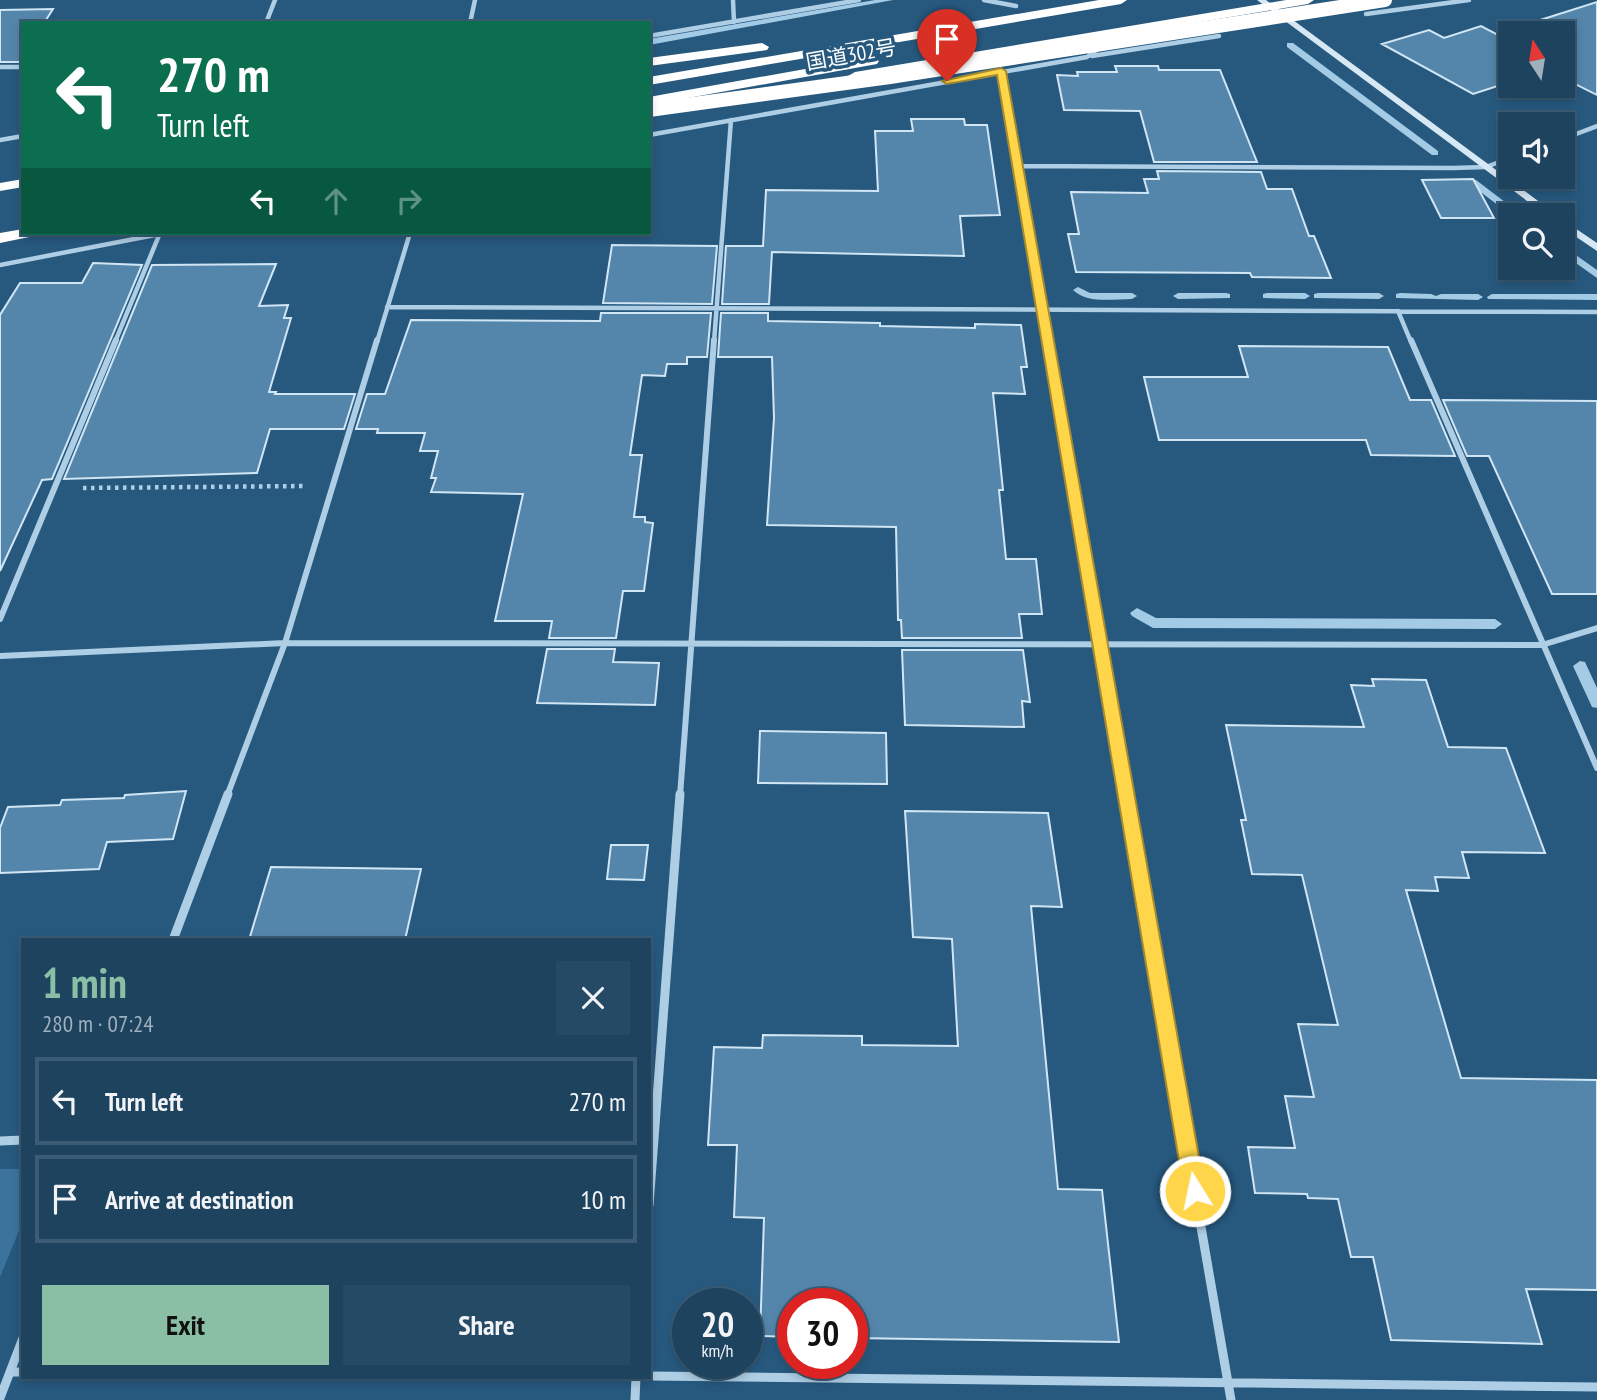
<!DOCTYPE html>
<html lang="en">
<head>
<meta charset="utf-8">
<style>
  :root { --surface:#1d435f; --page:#254a65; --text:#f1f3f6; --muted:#a0b0bd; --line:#3b5c74; --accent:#8abfa5 }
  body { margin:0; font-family:"PT Sans Narrow","Noto Sans JP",sans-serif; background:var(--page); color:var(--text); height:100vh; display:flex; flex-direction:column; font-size:26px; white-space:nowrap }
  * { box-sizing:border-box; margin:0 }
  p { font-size:23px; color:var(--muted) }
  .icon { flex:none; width:38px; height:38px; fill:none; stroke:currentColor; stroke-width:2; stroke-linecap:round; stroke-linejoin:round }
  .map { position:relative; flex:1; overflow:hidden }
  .sheet { position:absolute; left:21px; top:938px; width:630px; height:441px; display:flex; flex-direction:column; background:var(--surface); border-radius:0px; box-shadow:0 4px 10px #0003,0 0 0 2px var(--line) }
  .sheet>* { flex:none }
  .guide { position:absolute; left:21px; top:21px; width:630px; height:214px; border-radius:0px; box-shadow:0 4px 10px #0003,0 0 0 2px var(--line); background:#0b6e4f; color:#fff; overflow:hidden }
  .needle { width:46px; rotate:348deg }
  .fabs { position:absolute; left:1498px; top:21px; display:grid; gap:14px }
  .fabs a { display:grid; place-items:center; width:77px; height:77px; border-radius:0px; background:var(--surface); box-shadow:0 4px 10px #0003,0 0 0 2px var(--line); font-size:35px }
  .speed { position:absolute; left:672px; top:1288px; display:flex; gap:14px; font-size:35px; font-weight:700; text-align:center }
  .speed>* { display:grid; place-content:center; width:91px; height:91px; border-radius:50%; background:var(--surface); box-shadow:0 4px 10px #0003,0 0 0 2px var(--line); line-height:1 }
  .speed small { font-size:18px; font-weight:400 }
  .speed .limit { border:10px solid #d22; background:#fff; color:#111 }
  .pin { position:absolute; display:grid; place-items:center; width:60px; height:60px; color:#fff; margin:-72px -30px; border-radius:50% 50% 50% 0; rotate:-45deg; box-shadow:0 0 7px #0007 }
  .pin .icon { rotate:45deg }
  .me { position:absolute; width:77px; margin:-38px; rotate:350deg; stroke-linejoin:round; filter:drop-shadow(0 0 5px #0008) }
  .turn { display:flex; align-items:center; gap:24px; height:147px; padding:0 21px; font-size:32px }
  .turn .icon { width:91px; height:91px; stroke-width:2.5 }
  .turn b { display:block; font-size:49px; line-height:60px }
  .lanes { display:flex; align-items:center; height:66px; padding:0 21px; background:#0003; justify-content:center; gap:35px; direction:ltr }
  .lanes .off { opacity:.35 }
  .round { display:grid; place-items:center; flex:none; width:74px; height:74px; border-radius:0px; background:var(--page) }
  .head { display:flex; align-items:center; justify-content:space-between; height:119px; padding:0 21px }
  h1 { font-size:42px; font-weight:700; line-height:52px; color:var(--accent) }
  .primary-button { display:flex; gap:14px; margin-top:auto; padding:14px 21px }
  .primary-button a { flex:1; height:80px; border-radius:0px; background:var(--accent); color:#111; font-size:28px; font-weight:700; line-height:80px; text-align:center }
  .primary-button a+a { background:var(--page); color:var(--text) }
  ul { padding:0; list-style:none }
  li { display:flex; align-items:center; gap:21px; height:88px; margin:0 14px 10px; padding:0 7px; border:4px solid var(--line); border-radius:0px }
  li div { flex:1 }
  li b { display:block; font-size:26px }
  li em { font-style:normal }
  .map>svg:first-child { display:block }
  .green { fill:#3c739d }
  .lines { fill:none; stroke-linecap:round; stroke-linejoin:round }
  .stream { fill:#a3cbe6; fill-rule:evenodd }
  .building { fill:#5485aa; stroke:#d1e6f5; stroke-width:2 }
  .path { stroke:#aecee5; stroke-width:4.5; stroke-dasharray:3.5 4.5; stroke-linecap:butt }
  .street-far2 { stroke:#aecee5; stroke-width:4.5 }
  .street-far1 { stroke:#aecee5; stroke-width:6 }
  .street { stroke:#aecee5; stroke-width:9 }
  .secondary { fill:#d7e8f5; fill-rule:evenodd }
  .highway { fill:#fff; fill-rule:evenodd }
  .highway-bridge { stroke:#fff; stroke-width:14 }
  .route { fill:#ffd54a; stroke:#a68a30; stroke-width:2 }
  .labels { text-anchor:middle; stroke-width:7; stroke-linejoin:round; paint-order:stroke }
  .far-street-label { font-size:21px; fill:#fff; stroke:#27597f }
</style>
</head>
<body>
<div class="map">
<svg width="1597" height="1400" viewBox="0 0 1597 1400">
  <rect width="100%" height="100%" fill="#27597f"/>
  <!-- green -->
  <path class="green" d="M 0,1169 L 23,1169 L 23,1221 L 0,1277 Z"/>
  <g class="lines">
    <!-- stream -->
    <path class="stream" d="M 875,0 L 893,0 L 649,45 L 649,39 Z
      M 1287,43 L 1293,43 L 1438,151 L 1438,155 L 1432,155 L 1287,47 Z
      M 1473,179 L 1476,180 L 1522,215 L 1511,215 L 1470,184 L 1468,182 Z
      M 1563,246 L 1597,270 L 1597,278 L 1563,254 Z
      M 1078,287 L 1090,293 L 1132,293 L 1137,296 L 1132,299 C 1112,299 1088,304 1073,290 Z
      M 1226,293 L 1230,294 L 1230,298 L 1178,299 L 1173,296 L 1178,293 Z
      M 1267,293 L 1305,293 L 1310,296 L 1305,299 L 1263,298 L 1263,294 Z
      M 1318,293 L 1379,293 L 1384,296 L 1379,299 L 1314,298 L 1314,294 Z
      M 1400,293 L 1431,294 L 1436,296 L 1441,294 L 1478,294 L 1483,297 L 1478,300 L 1396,298 L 1396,294 Z
      M 1492,294 L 1597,294 L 1597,300 L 1488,299 L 1487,297 Z
      M 1137,608 L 1156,618 L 1495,619 L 1502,624 L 1495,629 L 1153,628 L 1132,616 L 1130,613 Z
      M 1580,661 L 1585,662 L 1597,688 L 1597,708 L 1592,707 L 1573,666 Z"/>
  </g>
  <!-- building -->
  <path class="building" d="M 1597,2 L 1597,95 L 1563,78 L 1563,33 L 1510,33 L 1510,82 L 1473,94 L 1382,44 L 1429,30 L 1444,38 L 1481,26 L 1496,34 Z
    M 53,9 L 44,23 L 23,23 L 23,58 L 20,62 L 0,62 L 0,10 Z
    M 1115,66 L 1158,66 L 1159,70 L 1220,70 L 1257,162 L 1154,162 L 1140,111 L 1064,110 L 1057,75 L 1078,76 L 1077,72 L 1117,72 Z
    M 911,119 L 964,119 L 965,125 L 987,125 L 1000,215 L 960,216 L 964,256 L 772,252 L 769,304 L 722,304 L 726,246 L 763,246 L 766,190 L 878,191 L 875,131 L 913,131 Z
    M 1157,171 L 1261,172 L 1267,189 L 1292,189 L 1309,236 L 1314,236 L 1331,278 L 1252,277 L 1250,273 L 1076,272 L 1068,234 L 1079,234 L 1071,192 L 1148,193 L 1144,179 L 1159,179 Z
    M 1473,179 L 1494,218 L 1441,218 L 1422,180 Z
    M 612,245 L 717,246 L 712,304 L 603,303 Z
    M 93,263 L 142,265 L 52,479 L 42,480 L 0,571 L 0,315 L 20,283 L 82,283 Z
    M 276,264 L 259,306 L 288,305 L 284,318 L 291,318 L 269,392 L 276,392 L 275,394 L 355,394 L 344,429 L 270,429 L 257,473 L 64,479 L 152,265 Z
    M 601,313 L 711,313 L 707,357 L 687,357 L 687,364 L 667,364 L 665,376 L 642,375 L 630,455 L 642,455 L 634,517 L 645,517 L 645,522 L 653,523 L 644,591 L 623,591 L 616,638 L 549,638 L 552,621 L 495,621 L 523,494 L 431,492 L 436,478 L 431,478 L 438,451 L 420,451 L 425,433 L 377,433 L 378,429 L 356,429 L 367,394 L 385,394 L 411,320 L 597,321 L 600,321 Z
    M 721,313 L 768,313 L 768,321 L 880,323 L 880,326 L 975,328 L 975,324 L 1021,325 L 1027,367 L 1021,367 L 1025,394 L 993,393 L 1003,490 L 999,490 L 1006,559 L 1036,559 L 1042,614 L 1019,614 L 1022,638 L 902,638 L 901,620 L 898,620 L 896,527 L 767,525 L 774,418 L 772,357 L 718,357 Z
    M 1239,346 L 1388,347 L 1410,400 L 1431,400 L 1455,456 L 1371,455 L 1366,440 L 1159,440 L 1144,377 L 1248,377 Z
    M 1443,400 L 1597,401 L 1597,594 L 1552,594 L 1489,456 L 1467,456 Z
    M 547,649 L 615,649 L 613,662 L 659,663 L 655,705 L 537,703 Z
    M 902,650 L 1023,650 L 1030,702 L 1022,701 L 1024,727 L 905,725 Z
    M 1372,679 L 1426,680 L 1448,747 L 1506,748 L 1545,853 L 1462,852 L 1469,878 L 1435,877 L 1438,891 L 1406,890 L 1461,1078 L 1597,1080 L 1597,1290 L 1526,1289 L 1542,1344 L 1391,1340 L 1373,1257 L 1351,1257 L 1338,1199 L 1308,1198 L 1307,1194 L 1255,1193 L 1248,1147 L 1295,1148 L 1285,1096 L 1314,1097 L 1298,1024 L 1338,1025 L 1302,875 L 1252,874 L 1241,820 L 1246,820 L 1226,725 L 1364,727 L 1351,685 L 1374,686 Z
    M 760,731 L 886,733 L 887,784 L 758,783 Z
    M 186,791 L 173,839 L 107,842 L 99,869 L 0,873 L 0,828 L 8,807 L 60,805 L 62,800 L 124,798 L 125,795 Z
    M 905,811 L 1048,813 L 1062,907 L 1031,906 L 1058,1189 L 1102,1190 L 1119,1342 L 852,1338 L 852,1304 L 793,1304 L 793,1337 L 760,1336 L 764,1218 L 734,1217 L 737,1145 L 708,1145 L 714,1047 L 762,1048 L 763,1035 L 862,1036 L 862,1045 L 958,1046 L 952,939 L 913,937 Z
    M 611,845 L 648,845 L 644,880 L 607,879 Z
    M 271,867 L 421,869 L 405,940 L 249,940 Z"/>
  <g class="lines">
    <!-- path -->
    <path class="path" d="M 83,488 L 305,486"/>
    <!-- street-far2 -->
    <path class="street-far2" d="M 733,0 L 734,22
      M 984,0 L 1016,6
      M 1366,14 L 1469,0
      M 266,23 L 275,0
      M 470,23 L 475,0
      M 649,36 L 859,0
      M 1092,56 L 1219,36
      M 0,67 L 23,67
      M 1001,71 L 1048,342
      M 649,135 L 1087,57 L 1098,49
      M 1563,139 L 1597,126
      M 0,140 L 23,136
      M 1017,166 L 1453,168 L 1486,167 L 1510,158
      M 0,265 L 160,234
      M 387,307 L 1597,312
      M 1398,311 L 1411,342
      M 115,342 L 160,233
      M 377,342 L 410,233
      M 714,342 L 731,120"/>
    <!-- street-far1 -->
    <path class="street-far1" d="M 1048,340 L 1126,796
      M 1411,340 L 1597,768
      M 0,619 L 116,340
      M 0,656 L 285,643 L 1542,645 L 1597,628
      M 227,796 L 285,643 L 377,340
      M 680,796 L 714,340"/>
    <!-- street -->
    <path class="street" d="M 1126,794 L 1231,1400
      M 173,940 L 228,794
      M 0,1141 L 23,1140
      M 649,1205 L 680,794
      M 10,1372 L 23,1372
      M 649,1376 L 1597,1387
      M 0,1398 L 23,1338
      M 635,1400 L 636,1377"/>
    <!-- secondary -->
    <path class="secondary" d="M 1257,0 L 1266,0 L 1557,215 L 1546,215 Z
      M 1563,220 L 1597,243 L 1597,251 L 1563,228 Z"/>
    <!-- highway -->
    <path class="highway" d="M 1099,0 L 1127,0 L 1121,4 L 649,85 L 649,77 Z
      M 1286,0 L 1314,0 L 1308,4 L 855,80 L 848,76 L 855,72 Z
      M 762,43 L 769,47 L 767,50 L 649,66 L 649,58 Z
      M 872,57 L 879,61 L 877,64 L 649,105 L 649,97 Z
      M 23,179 L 23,187 L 0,191 L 0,183 Z
      M 23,229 L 23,233 L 37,233 L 34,236 L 0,243 L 0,233 Z"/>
    <!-- highway-bridge -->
    <path class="highway-bridge" d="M 649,110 L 890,77 L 1385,0"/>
  </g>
  <!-- route -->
  <path class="route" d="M 1001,68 L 1006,71 L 1205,1191 L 1202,1198 L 1195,1200 L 1187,1198 L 1184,1191 L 997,75 L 947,84 L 942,81 Z"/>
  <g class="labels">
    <!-- far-street labels -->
    <g class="far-street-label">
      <text transform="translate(851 55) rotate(-10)" y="7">国道302号</text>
    </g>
  </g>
</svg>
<div class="fabs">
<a><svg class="needle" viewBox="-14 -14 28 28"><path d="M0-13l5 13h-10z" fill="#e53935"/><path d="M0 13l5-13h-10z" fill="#a0b0bd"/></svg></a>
<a><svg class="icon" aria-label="sound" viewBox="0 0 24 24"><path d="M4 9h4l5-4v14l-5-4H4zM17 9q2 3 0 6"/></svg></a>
<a><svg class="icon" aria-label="search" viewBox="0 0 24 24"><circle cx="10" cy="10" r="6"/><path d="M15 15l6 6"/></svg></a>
</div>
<div class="speed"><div>20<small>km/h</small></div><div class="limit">30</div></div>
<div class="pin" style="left:947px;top:81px;background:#d93025"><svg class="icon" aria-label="arrive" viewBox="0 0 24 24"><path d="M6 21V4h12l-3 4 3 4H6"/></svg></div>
<svg class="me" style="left:1195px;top:1191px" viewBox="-20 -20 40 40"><circle r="17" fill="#ffd54a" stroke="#fff" stroke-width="3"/><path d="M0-11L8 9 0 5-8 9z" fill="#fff"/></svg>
<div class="guide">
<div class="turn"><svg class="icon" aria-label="left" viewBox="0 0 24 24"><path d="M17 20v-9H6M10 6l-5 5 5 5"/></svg><div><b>270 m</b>Turn left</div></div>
<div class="lanes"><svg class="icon" aria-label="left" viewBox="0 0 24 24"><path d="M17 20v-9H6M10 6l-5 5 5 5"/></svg><svg class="icon off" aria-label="ahead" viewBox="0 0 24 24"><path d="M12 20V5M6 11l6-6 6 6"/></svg><svg class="icon off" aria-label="right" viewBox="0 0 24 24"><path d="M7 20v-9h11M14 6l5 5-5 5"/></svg></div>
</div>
<section class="sheet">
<div class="head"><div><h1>1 min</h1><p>280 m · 07:24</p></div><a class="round"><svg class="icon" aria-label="close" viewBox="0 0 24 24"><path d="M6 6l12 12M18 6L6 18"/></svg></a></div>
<ul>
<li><svg class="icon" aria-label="left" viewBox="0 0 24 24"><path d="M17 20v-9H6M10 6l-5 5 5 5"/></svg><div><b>Turn left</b></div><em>270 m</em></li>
<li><svg class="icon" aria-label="arrive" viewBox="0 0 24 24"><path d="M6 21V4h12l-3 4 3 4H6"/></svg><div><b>Arrive at destination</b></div><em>10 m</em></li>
</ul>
<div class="primary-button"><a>Exit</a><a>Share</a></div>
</section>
</div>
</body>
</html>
